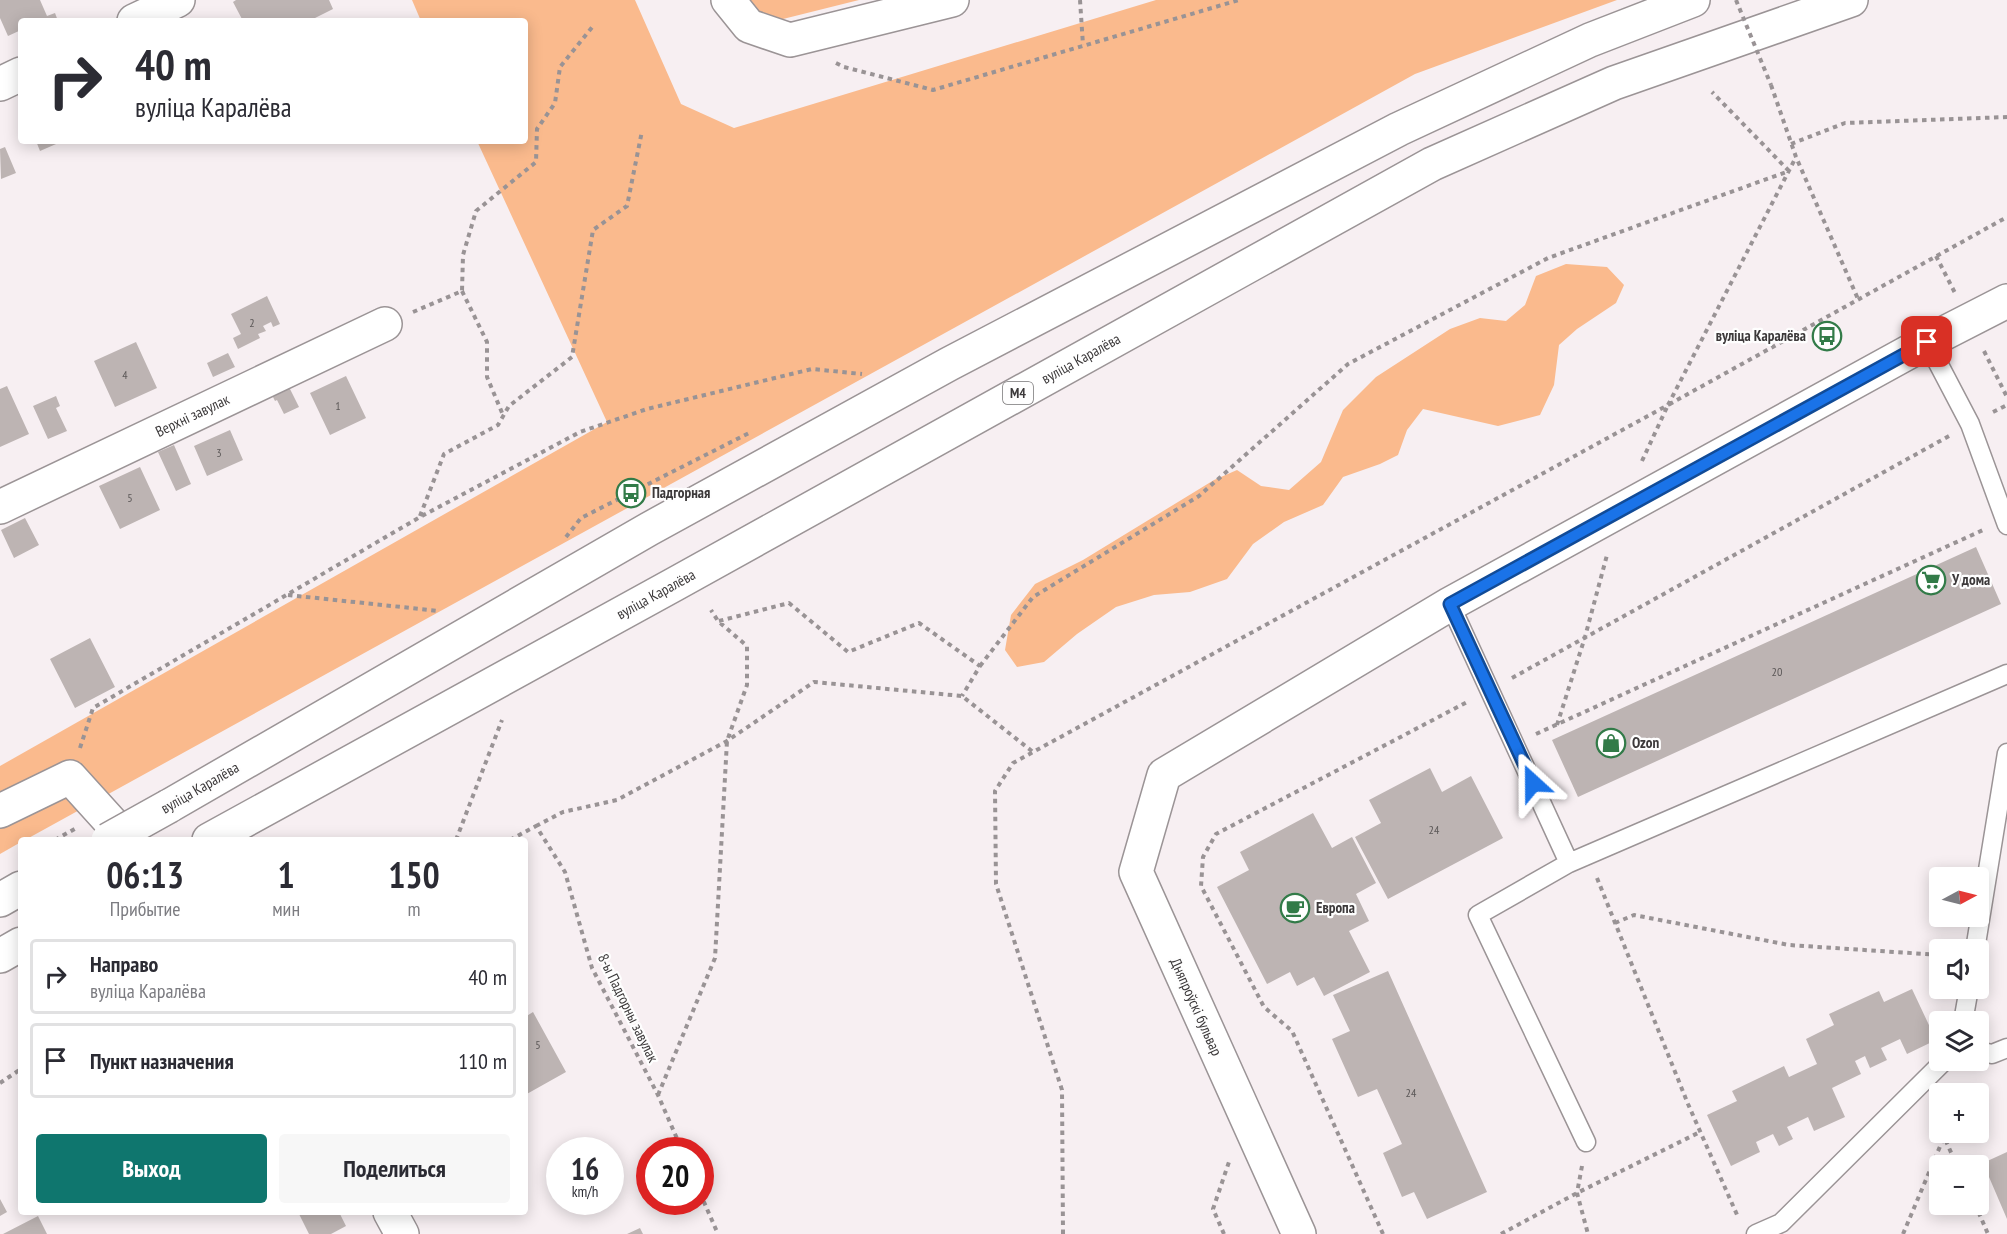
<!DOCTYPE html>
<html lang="ru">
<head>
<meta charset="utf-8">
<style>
  :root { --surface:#fff; --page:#f7f7f7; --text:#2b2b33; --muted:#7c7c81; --line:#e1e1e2; --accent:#0f766e }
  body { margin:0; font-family:"PT Sans Narrow",sans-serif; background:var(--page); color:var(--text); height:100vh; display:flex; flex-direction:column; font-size:22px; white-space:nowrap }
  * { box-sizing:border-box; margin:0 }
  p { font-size:20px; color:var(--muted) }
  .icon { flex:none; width:33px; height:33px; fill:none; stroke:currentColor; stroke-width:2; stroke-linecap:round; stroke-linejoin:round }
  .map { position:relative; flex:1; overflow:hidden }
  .side { position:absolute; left:18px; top:837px; width:510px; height:378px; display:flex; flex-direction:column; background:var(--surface); border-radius:6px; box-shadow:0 3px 15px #0003 }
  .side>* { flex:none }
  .hud { position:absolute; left:18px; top:18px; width:510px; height:126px; border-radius:6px; box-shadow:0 3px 15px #0003; background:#fff; color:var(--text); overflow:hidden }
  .needle { width:39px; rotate:83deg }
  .controls { position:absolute; left:1929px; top:867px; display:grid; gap:12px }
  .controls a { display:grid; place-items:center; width:60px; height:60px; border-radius:6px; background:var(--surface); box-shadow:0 3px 15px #0003; font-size:30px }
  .speed { position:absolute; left:546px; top:1137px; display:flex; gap:12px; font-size:30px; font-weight:700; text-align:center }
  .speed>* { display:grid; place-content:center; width:78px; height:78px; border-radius:50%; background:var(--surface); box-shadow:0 3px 15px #0003; line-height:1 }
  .speed small { font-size:15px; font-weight:400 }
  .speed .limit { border:9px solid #d22; background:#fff; color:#111 }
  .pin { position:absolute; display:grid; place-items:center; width:51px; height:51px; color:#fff; margin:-26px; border-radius:12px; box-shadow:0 3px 9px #0006 }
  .me { position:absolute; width:66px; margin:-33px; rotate:336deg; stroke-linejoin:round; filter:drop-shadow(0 0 4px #0008) }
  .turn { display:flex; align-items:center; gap:21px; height:126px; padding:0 18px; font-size:27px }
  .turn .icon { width:78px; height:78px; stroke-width:2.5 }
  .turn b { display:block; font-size:42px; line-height:51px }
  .eta { display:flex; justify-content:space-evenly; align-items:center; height:102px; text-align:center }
  .eta b { font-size:36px; font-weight:700; line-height:42px }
  .button { display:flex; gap:12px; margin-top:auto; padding:12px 18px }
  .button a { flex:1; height:69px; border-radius:6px; background:var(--accent); color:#fff; font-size:24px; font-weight:700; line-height:69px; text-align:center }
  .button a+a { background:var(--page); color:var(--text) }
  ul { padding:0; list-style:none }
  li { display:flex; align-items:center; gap:18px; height:75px; margin:0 12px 9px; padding:0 6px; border:3px solid var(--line); border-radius:6px }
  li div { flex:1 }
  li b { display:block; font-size:22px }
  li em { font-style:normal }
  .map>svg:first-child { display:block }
  .green { fill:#faba8d }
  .building { fill:#bdb4b3 }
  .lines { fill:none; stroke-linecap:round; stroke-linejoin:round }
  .service-casing { stroke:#9b9496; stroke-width:21 }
  .minor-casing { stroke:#9b9496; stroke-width:36 }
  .primary-casing { stroke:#9b9496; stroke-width:36 }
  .path { stroke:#999395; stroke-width:4; stroke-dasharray:4.5 4.5; stroke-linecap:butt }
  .service { stroke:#fff; stroke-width:18 }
  .minor { stroke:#fff; stroke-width:33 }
  .primary { stroke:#fff; stroke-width:33 }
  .primary-bridge-casing { stroke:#9b9496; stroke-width:36; stroke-linecap:butt }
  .path-bridge { stroke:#999395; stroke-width:4; stroke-dasharray:4.5 4.5; stroke-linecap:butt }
  .primary-bridge { stroke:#fff; stroke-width:33 }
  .route-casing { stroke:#114b97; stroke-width:15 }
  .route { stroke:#1a73e8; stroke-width:10 }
  .labels { text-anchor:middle; stroke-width:4.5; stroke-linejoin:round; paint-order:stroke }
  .number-label { font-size:12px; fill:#5c5858 }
  .shield { fill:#fefefe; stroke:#767475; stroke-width:1.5 }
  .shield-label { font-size:14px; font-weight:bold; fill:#3c393a }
  .poi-label { font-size:15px; font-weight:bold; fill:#3c393a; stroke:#fefefe; text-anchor:start }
  .street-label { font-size:15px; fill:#3c393a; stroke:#fefefe }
</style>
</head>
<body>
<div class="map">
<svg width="2007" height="1234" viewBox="0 0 2007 1234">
  <rect width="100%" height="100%" fill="#f7eff2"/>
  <!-- green -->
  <path class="green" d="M 412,0 L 635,0 L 681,104 L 734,128 L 1156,0 L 1617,0 L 1415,74 L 25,840 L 21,840 L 21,842 L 0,854 L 0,766 L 607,422 L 477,141 L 525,141 L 525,21 L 421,21 Z
    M 748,0 L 859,0 L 759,25 Z
    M 1566,264 L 1607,267 L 1624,285 L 1616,303 L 1577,329 L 1559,345 L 1554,385 L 1540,415 L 1498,426 L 1423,409 L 1407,430 L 1398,455 L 1380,464 L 1343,477 L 1323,505 L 1284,522 L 1253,544 L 1227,579 L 1190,592 L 1154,595 L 1116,607 L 1077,634 L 1044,662 L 1017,667 L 1005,650 L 1011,615 L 1035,584 L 1083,560 L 1214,480 L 1237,470 L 1261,486 L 1289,490 L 1321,462 L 1343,410 L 1376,377 L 1450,329 L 1480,318 L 1506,321 L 1525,305 L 1536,276 Z"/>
  <!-- building -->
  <path class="building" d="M 0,0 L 40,0 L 47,16 L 55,13 L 58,21 L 21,21 L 21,30 L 8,36 L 0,18 Z
    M 236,0 L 329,0 L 333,9 L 309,21 L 243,21 L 233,2 Z
    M 36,141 L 63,141 L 40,151 Z
    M 5,147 L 16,173 L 1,179 L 0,149 Z
    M 267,296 L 280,324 L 273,327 L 271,322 L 263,326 L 266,331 L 258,334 L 260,338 L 238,349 L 233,338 L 241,334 L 231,314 Z
    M 136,342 L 157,388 L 115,407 L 94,361 Z
    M 228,353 L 235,367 L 213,377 L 207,363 Z
    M 346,376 L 366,418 L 330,435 L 310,393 Z
    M 288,385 L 299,407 L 284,414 L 277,400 L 275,401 L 271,393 Z
    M 7,386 L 29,434 L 0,447 L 0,389 Z
    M 56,396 L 60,406 L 56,408 L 67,431 L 48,439 L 33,406 Z
    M 230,430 L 243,460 L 207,476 L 194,446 Z
    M 174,445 L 191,484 L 176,491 L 158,452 Z
    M 140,467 L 160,510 L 120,529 L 99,486 Z
    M 25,518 L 39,545 L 14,558 L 1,530 Z
    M 1976,547 L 2001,604 L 1578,797 L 1552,740 Z
    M 90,638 L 115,687 L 75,708 L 50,659 Z
    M 1430,768 L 1442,792 L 1471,776 L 1503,838 L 1388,899 L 1355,837 L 1381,823 L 1369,800 Z
    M 1313,813 L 1332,848 L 1352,837 L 1376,883 L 1356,894 L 1369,921 L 1349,931 L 1370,972 L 1324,996 L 1314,977 L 1297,986 L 1290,972 L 1267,984 L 1217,887 L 1249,870 L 1240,852 Z
    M 1388,971 L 1487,1192 L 1427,1219 L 1414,1192 L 1402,1197 L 1383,1153 L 1402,1144 L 1377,1089 L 1358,1097 L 1332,1039 L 1350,1031 L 1333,995 Z
    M 1912,989 L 1936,1040 L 1907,1054 L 1900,1039 L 1881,1048 L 1887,1060 L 1870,1068 L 1865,1056 L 1855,1061 L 1861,1074 L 1832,1088 L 1845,1117 L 1814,1131 L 1808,1117 L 1787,1127 L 1793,1139 L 1779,1146 L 1773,1134 L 1756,1142 L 1760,1152 L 1731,1166 L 1707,1115 L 1737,1101 L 1732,1091 L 1784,1066 L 1789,1077 L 1817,1064 L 1806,1039 L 1834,1025 L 1829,1014 L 1879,991 L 1884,1002 Z
    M 533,1012 L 566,1072 L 525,1095 L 525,1017 Z
    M 2007,1152 L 2007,1219 L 1983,1163 Z
    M 0,1199 L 7,1212 L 0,1216 Z
    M 298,1212 L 339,1212 L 346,1226 L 331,1234 L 309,1234 Z
    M 38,1216 L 47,1234 L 3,1234 Z
    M 640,1228 L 643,1234 L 627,1234 Z"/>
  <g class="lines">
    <!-- service casing -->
    <g class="service-casing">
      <path id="service" d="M 1927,342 L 1970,424 L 2007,525
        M 1450,604 L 1569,863 L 2007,674
        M 1569,863 L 1478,915 L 1586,1142
        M 1975,950 L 2007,753
        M 1963,1022 L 1969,988
        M 1978,1051 L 1992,1054 L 2007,1048
        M 1756,1234 L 1781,1223 L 1945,1060"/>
    </g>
    <!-- minor casing -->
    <g class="minor-casing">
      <g id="minor">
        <path d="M 728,0 L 749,26 L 790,40 L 952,0"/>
        <path d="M 134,21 L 178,0"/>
        <path d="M 0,84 L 21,74"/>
        <path id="s1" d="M 0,507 L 385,324"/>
        <path d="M 0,811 L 70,777 L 127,840"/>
        <path d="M 390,1212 L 402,1234"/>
        <path d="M 1299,1234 L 1136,872 L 1164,775 L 1450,604 L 1927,342 L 2007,301"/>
      </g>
    </g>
    <!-- primary casing -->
    <g class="primary-casing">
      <g id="primary">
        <path d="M 169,806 L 649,529 L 949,364 L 1399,129 L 1590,40 L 1693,0"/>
        <path id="s2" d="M 209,840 L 675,584 L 1432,164 L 1614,83 L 1851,0"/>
        <path d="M 0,900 L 21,888"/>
        <path d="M 0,956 L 21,944"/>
      </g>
    </g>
    <!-- path -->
    <path class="path" d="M 1080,0 L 1083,45
      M 836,63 L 844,67 L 933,90 L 1239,0
      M 1771,85 L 1796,157 L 1858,299
      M 1791,144 L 1845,123 L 2007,117
      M 1936,256 L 1955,293
      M 462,291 L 487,342 L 487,377 L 503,415
      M 413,312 L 462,291 L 463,255 L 476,211 L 536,162 L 537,129 L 555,103 L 560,67 L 593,26
      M 1984,351 L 2007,397
      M 1993,412 L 2007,405
      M 1642,461 L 1668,405 L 2007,217
      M 420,516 L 444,454 L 498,425 L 509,406 L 572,357 L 593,230 L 627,206 L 642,131
      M 566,537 L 581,518 L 751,432
      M 288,595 L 439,611
      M 719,621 L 789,603 L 848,652 L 919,623 L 980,666 L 962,696
      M 980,666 L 1033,597 L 1199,496 L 1348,364 L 1548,258 L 1789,171 L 1712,92
      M 1512,678 L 1949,436
      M 1557,725 L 1585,637 L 1607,555
      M 1536,734 L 1983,530
      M 80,748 L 93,708 L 420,517 L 580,432 L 647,409 L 812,369 L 862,374
      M 536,826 L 563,812 L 617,800 L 727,741 L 814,682 L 962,696 L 1033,752
      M 456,840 L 502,720
      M 510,840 L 536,826 L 565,872 L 592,968 L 658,1095 L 682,1150
      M 1597,878 L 1688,1104 L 1738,1217
      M 1615,923 L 1634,915 L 1789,945 L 1940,955
      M 0,1083 L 21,1069
      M 658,1095 L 715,958 L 727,741 L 747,685 L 747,646 L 718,621 L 711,610
      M 1931,1107 L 1940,1126
      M 1942,1132 L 1957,1166
      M 1582,1166 L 1577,1193 L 1588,1234
      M 700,1193 L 718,1234
      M 1975,1204 L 1988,1234
      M 1063,1234 L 1062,1090 L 996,884 L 995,791 L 1013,763 L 1668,405 L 1796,157
      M 1224,1234 L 1213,1209 L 1230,1159
      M 1383,1234 L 1292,1031 L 1264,1007 L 1201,886 L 1203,857 L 1216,834 L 1469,701
      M 1501,1234 L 1577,1193 L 1700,1132
      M 1903,1234 L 1944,1137"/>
    <!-- service -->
    <use href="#service" class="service"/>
    <!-- minor -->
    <use href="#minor" class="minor"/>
    <!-- primary -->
    <use href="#primary" class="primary"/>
    <!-- primary-bridge casing -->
    <g class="primary-bridge-casing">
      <path id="primary-bridge" d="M 108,840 L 169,806"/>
    </g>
    <!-- path-bridge -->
    <path class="path-bridge" d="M 1736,0 L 1771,85
      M 55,840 L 78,827"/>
    <!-- primary-bridge -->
    <use href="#primary-bridge" class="primary-bridge"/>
  </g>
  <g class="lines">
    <!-- route casing -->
    <g class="route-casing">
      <path id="route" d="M 1533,783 L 1450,604 L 1927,342"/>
    </g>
    <!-- route -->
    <use href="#route" class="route"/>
  </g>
  <!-- icons -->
  <defs>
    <g id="bus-ring" transform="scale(1.5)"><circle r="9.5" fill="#fefefe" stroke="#327b48" stroke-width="1.5"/><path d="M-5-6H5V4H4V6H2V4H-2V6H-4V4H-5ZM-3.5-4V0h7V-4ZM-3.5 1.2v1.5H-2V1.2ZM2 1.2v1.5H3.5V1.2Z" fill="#327b48"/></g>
    <g id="supermarket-ring" transform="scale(1.5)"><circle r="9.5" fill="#fefefe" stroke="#327b48" stroke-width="1.5"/><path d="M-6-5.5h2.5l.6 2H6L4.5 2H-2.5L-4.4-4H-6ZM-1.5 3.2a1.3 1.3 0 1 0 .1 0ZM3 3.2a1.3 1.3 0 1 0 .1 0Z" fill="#327b48"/></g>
    <g id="shop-ring" transform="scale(1.5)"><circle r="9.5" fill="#fefefe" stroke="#327b48" stroke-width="1.5"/><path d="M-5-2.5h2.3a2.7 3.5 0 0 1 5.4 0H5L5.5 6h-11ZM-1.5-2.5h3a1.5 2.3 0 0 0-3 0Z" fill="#327b48"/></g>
    <g id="cafe-ring" transform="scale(1.5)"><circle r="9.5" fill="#fefefe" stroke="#327b48" stroke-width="1.5"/><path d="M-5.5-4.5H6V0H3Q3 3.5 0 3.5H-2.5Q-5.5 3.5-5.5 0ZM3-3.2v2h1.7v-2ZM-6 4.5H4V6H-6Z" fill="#327b48"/></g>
  </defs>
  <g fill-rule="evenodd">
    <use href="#bus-ring" x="1827" y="336"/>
    <use href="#bus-ring" x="631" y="493"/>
    <use href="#supermarket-ring" x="1931" y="580"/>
    <use href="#shop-ring" x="1611" y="743"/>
    <use href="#cafe-ring" x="1295" y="908"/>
  </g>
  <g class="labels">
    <!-- number labels -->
    <g class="number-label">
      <text x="252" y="327">2</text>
      <text x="125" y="379">4</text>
      <text x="338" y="410">1</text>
      <text x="219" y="457">3</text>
      <text x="130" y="502">5</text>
      <text x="1777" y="676">20</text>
      <text x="1434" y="834">24</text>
      <text x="538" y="1049">5</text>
      <text x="1411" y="1097">24</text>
    </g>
    <!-- shield labels -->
    <rect class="shield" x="1003" y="382" width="30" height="22" rx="4.5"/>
    <g class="shield-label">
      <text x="1018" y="398">М4</text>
    </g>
    <!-- poi labels -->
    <g class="poi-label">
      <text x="1806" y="341" text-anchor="end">вуліца Каралёва</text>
      <text x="652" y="498">Падгорная</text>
      <text x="1952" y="585">У дома</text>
      <text x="1632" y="748">Ozon</text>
      <text x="1316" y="913">Европа</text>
    </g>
    <!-- street labels -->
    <g class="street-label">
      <text dy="5" stroke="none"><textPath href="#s2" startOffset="996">вуліца Каралёва</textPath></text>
      <text dy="5" stroke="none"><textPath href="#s1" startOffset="213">Верхні завулак</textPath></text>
      <text dy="5" stroke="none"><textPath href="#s2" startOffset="510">вуліца Каралёва</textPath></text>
      <text transform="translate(200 788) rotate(-30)" y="5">вуліца Каралёва</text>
      <text transform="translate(1196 1007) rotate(66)" y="5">Дняпроўскі бульвар</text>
      <text transform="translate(628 1008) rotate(64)" y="5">8-ы Падгорны завулак</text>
    </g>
  </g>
</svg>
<div class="controls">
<a><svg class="needle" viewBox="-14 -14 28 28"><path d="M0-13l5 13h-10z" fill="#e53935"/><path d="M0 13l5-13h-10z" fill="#7c7c81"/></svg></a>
<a><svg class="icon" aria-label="sound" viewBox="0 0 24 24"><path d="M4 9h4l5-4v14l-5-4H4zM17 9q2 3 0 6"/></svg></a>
<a><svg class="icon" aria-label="layers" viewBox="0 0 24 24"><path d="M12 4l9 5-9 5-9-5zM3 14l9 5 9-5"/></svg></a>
<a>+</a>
<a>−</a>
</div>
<div class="speed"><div>16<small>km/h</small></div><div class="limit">20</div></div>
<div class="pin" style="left:1927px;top:342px;background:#d93025"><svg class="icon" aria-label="arrive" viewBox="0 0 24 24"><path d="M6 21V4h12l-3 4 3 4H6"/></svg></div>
<svg class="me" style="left:1533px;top:783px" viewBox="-20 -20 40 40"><path d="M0-17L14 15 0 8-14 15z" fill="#1a73e8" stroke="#fff" stroke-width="4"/></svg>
<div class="hud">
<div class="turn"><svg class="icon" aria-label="right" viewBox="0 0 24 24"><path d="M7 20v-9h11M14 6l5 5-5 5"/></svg><div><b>40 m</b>вуліца Каралёва</div></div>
</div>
<section class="side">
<div class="eta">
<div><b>06:13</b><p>Прибытие</p></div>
<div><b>1</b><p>мин</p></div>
<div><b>150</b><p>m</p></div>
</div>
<ul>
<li><svg class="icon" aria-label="right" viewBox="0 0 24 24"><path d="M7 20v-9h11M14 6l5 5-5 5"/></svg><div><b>Направо</b><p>вуліца Каралёва</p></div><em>40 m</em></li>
<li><svg class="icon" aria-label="arrive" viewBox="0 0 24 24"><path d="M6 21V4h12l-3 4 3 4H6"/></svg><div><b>Пункт назначения</b></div><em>110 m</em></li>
</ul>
<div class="button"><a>Выход</a><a>Поделиться</a></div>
</section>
</div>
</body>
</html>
